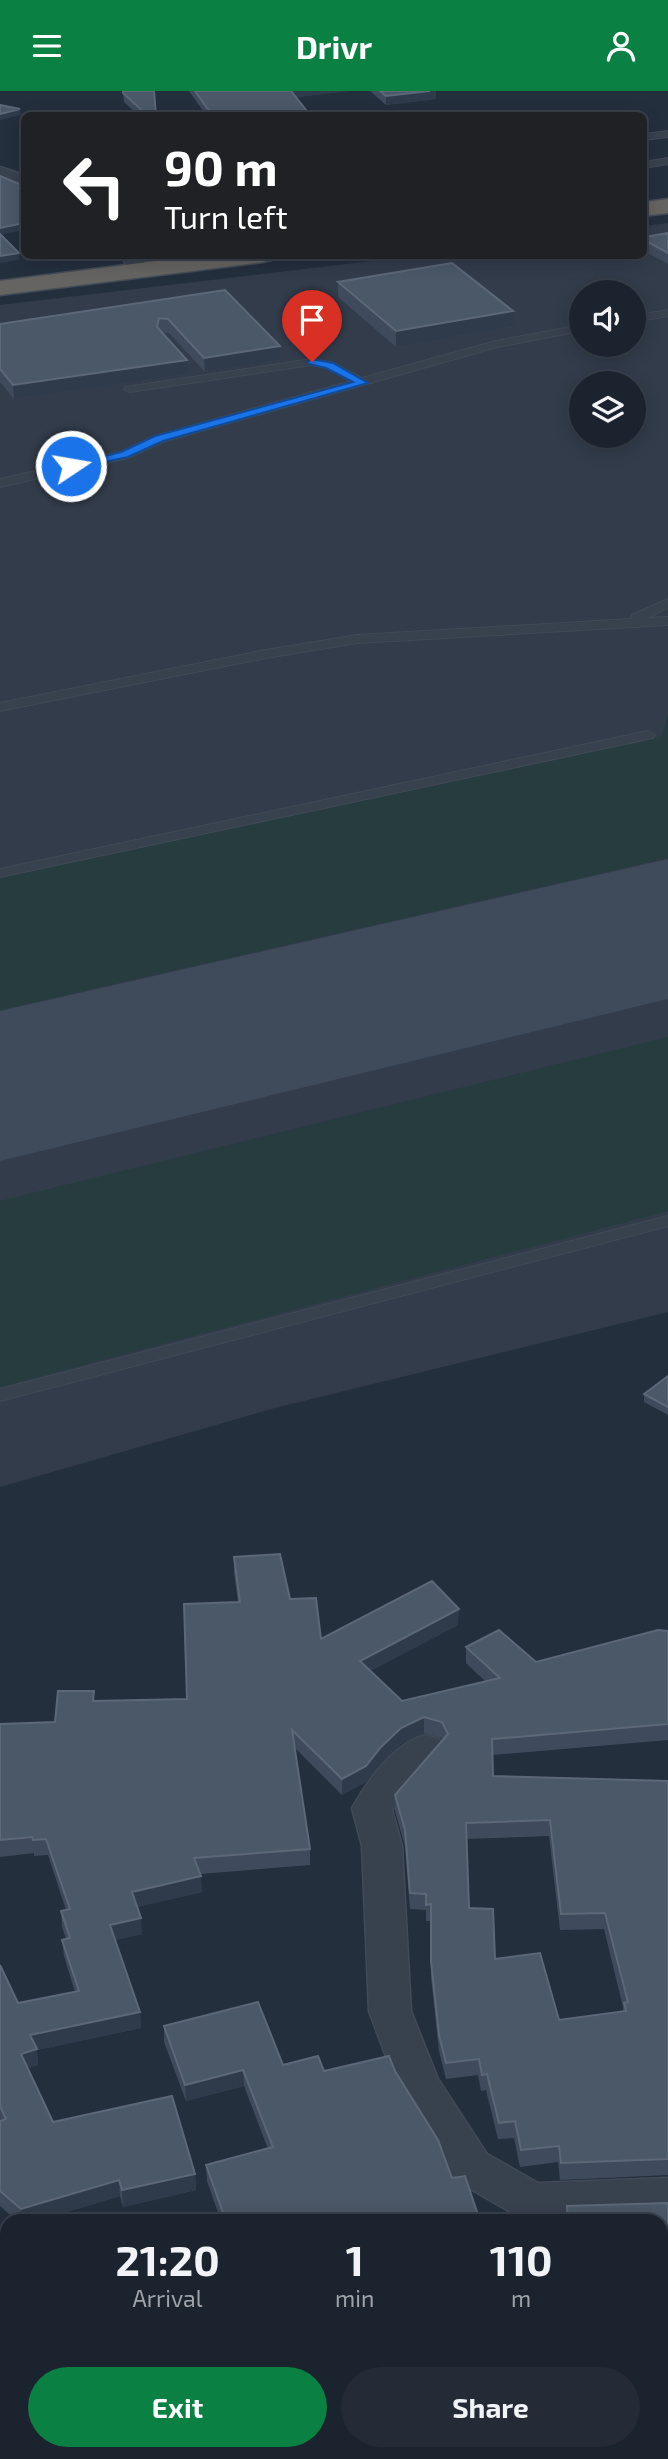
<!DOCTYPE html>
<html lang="en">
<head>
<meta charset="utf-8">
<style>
  :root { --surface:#1b232e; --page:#242b36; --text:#f1f3f6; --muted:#a0a4aa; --line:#39404a; --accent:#0b8043 }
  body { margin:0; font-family:"Exo 2",sans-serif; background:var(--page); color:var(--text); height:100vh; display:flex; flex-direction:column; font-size:26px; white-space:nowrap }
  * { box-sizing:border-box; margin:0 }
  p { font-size:23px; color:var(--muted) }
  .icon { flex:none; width:38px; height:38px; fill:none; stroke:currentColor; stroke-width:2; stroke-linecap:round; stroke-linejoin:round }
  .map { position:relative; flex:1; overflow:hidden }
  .panel { position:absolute; left:0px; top:2123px; width:668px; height:247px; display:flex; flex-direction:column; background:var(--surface); border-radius:21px 21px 0 0; box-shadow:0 4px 18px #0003,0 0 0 2px var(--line) }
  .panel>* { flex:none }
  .top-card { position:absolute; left:21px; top:21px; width:626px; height:147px; border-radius:10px; box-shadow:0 4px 18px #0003,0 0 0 2px var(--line); background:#202124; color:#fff; overflow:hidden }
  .buttons { position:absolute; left:569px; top:189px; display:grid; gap:14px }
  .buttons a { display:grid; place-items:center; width:77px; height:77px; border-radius:50%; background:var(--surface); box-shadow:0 4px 18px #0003,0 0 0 2px var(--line); font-size:35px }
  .pin { position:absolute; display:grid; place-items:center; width:60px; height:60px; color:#fff; margin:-72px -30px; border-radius:50% 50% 50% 0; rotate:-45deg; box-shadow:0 0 7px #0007 }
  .pin .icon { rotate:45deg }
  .me { position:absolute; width:77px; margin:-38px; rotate:78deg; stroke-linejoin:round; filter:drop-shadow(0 0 5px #0008) }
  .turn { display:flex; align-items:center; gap:24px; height:147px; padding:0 28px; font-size:32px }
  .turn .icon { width:91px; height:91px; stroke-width:2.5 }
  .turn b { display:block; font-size:49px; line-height:60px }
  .eta { display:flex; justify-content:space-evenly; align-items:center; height:119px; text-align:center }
  .eta b { font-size:42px; font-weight:700; line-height:49px }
  .button { display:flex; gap:14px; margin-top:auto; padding:14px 28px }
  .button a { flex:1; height:80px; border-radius:42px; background:var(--accent); color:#fff; font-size:28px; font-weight:700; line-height:80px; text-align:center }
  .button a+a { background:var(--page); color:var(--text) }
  header { display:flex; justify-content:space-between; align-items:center; height:91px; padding:0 28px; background:var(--accent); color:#fff; font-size:32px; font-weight:700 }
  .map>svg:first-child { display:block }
  .airport { fill:#323c4b; fill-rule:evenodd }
  .green { fill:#263c3f }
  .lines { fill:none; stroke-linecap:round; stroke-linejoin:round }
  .runway { fill:#3f4a5a; fill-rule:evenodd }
  .service-casing { stroke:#414a57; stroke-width:2 }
  .minor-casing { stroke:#414a57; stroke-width:3 }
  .trunk-casing { stroke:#434c59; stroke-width:3 }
  .service { fill:#38414e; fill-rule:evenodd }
  .minor { fill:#38414e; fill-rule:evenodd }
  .trunk { fill:#656462; fill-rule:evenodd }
  .wall { fill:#3f4b5c; fill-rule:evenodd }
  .shaded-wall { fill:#2f3b4b }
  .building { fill:#4b5868; stroke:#5c6777; stroke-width:2; fill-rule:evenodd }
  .route { fill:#1a73e8; stroke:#114b97; stroke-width:2 }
</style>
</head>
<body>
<header><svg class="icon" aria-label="menu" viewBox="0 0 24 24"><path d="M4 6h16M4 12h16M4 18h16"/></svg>Drivr<svg class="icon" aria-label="person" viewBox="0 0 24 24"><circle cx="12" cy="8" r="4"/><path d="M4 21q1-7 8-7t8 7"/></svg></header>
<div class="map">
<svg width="668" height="2368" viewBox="0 0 668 2368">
  <rect width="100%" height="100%" fill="#242f3e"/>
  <!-- airport -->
  <path class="airport" d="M 668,132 L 668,1221 L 275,1317 L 0,1396 L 0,214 L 414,165 L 644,164 L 644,135 ZM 581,201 L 634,201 L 634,254 L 581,254 ZM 581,292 L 634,292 L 634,345 L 581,345 Z"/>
  <!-- green -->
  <path class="green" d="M 668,623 L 668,767 L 0,919 L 0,785 L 662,645 Z
    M 668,946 L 668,1120 L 0,1296 L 0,1110 Z"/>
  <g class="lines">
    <!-- runway -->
    <path class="runway" d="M 668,768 L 668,908 L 0,1070 L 0,920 Z"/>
    <!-- service casing -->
    <g class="service-casing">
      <path id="service" d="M 668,40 L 668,46 L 644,49 L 644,43 Z
        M 668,67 L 668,73 L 644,77 L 644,71 Z
        M 668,219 L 668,225 L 634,231 L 634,225 Z
        M 581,234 L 581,240 L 497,256 L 163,351 L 128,367 L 0,396 L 0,388 L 120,361 L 155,345 L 351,290 L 326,277 L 312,274 L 130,301 L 124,298 L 126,296 L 312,268 L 333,272 L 362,287 L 496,250 Z
        M 668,508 L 668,517 L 647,527 L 668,526 L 668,534 L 357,552 L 266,567 L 0,620 L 0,612 L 266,559 L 357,544 L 631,528 L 632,524 Z
        M 648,640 L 655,644 L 653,647 L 0,786 L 0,778 Z
        M 668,1125 L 668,1135 L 0,1310 L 0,1298 Z"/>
    </g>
    <!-- minor casing -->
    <g class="minor-casing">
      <path id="minor" d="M 0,76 L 24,84 L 24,96 L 0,88 Z
        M 120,164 L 140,164 L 150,180 L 147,184 L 133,184 Z
        M 425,1644 L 439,1648 L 445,1658 C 432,1681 408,1697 392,1719 L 402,1755 L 411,1920 L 438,1988 L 487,2063 L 538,2092 L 668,2087 L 668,2125 L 513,2130 L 512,2122 L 455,2089 L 397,1995 L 369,1920 L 362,1755 L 352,1717 C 368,1689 393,1653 425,1644 Z
        M 662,2301 L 668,2303 L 668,2348 L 662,2346 Z
        M 138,2362 L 190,2362 L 187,2368 L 136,2368 Z"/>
    </g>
    <!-- trunk casing -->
    <g class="trunk-casing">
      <path id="trunk" d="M 668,108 L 668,122 L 644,125 L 644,111 Z
        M 203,164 L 274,164 L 271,169 L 263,171 L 0,204 L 0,190 Z"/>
    </g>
    <!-- service -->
    <use href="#service" class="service"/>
    <!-- minor -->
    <use href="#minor" class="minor"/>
    <!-- trunk -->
    <use href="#trunk" class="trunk"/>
  </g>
  <!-- wall -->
  <path class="wall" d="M 123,0 L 156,24 L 138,24 L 124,11 Z
    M 189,0 L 348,0 L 296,6 L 310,24 L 206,24 Z
    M 370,0 L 436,0 L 436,8 L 386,14 Z
    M 668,142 L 668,173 L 644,160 L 644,146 Z
    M 338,191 L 512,236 L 396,256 L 338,206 Z
    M 225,199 L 280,255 L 280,269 L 205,281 L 169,242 L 162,242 L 188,283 L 14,308 L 0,291 L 0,233 Z
    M 668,1285 L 668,1324 L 644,1311 L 644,1303 Z
    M 234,1466 L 290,1508 L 321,1548 L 458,1534 L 370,1580 L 402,1610 L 485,1590 L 466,1572 L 466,1556 L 536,1571 L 668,1540 L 668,1649 L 492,1664 L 493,1685 L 668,1690 L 668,2084 L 560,2089 L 558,2071 L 520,2076 L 514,2047 L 498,2048 L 486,1999 L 481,2000 L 478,1984 L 446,1988 L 439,1960 L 431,1886 L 430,1830 L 426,1830 L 426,1819 L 410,1818 L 405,1755 L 395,1720 L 395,1704 L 443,1649 L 441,1647 L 424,1642 L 401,1653 L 381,1672 L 366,1691 L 342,1704 L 295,1657 L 310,1758 L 310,1774 L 200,1783 L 202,1801 L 137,1816 L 142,1843 L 115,1849 L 140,1921 L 141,1937 L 37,1959 L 38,1974 L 28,1977 L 53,2031 L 195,2083 L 196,2099 L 123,2116 L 120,2105 L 37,2130 L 17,2130 L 0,2115 L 0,2030 L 1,2030 L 0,2027 L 0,1874 L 18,1912 L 75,1901 L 64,1865 L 62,1849 L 66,1848 L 62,1836 L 61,1820 L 66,1819 L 48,1764 L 34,1765 L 34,1762 L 0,1766 L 0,1633 L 55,1631 L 95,1610 L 187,1608 L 238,1511 L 234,1482 ZM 549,1745 L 560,1839 L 604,1838 L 623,1916 L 623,1921 L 559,1929 L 495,1868 L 469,1817 L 466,1748 Z
    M 164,1935 L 283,1974 L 324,1980 L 395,1980 L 452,2087 L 480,2130 L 221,2130 L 207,2090 L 206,2074 L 268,2058 L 244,1995 L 186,2010 L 164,1951 Z
    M 668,2112 L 668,2301 L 663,2299 L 662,2130 L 566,2130 L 567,2115 Z
    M 615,2362 L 662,2362 L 668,2368 L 619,2368 Z"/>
  <!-- shaded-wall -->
  <path class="shaded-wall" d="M 290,0 L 348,0 L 290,7 Z
    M 430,0 L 436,0 L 436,8 L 386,14 L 386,5 Z
    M 20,18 L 21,24 L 0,29 L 0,23 Z
    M 24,132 L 24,139 L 0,144 L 0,137 Z
    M 19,162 L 19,169 L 0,172 L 0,165 Z
    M 513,220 L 512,236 L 396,256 L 396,240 Z
    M 280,255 L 280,269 L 205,281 L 204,267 Z
    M 187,269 L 188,283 L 14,308 L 13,294 Z
    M 459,1518 L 458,1534 L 359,1586 L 360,1570 Z
    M 424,1626 L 424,1642 L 401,1653 L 381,1672 L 366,1691 L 342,1704 L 342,1688 L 401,1637 Z
    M 201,1785 L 202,1801 L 133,1817 L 132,1801 Z
    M 141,1827 L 142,1843 L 111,1850 L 110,1834 Z
    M 140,1921 L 141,1937 L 37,1959 L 38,1974 L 23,1979 L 21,1963 L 30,1944 Z
    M 243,1979 L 244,1995 L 186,2010 L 185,1994 Z
    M 195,2083 L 196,2099 L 123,2116 L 122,2099 Z
    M 119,2089 L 120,2105 L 37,2130 L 22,2130 L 21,2118 Z
    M 665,2282 L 663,2299 L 662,2299 L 662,2285 Z
    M 668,2336 L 668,2351 L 663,2338 Z"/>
  <!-- building -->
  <path class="building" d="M 123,0 L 154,0 L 156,24 L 147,24 L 123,2 Z
    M 195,0 L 291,0 L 310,24 L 242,24 L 241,23 L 212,24 Z
    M 380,0 L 430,0 L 386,5 Z
    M 0,14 L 20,18 L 0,23 Z
    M 0,85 L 24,95 L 24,96 L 18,97 L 24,99 L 24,132 L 0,137 Z
    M 668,142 L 668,162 L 644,149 L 644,146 Z
    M 0,143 L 19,162 L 0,165 Z
    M 452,172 L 513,220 L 396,240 L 338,191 Z
    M 225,199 L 280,255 L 204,267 L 168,228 L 159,227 L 157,236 L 187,269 L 13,294 L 0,278 L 0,233 Z
    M 668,1285 L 668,1316 L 644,1303 Z
    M 280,1463 L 290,1508 L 316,1507 L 321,1548 L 432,1490 L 459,1518 L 360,1570 L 402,1610 L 500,1587 L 466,1556 L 499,1539 L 536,1571 L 658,1539 L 668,1540 L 668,1633 L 492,1648 L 493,1685 L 668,1690 L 668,2068 L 561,2072 L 559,2055 L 521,2059 L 515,2030 L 499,2032 L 487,1983 L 482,1984 L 479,1968 L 446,1972 L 439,1944 L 431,1870 L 431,1813 L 426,1814 L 426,1803 L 410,1802 L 405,1739 L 395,1704 L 448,1643 L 442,1631 L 424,1626 L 401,1637 L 381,1656 L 366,1675 L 342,1688 L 292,1639 L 310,1758 L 194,1767 L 201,1785 L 132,1801 L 141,1827 L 110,1834 L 140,1921 L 30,1944 L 37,1958 L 21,1963 L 53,2031 L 172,2005 L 195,2083 L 122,2099 L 119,2089 L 21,2118 L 0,2100 L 0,2030 L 6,2028 L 0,2015 L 0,1874 L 18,1912 L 79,1900 L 62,1849 L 70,1847 L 61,1820 L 70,1818 L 46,1748 L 33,1749 L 32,1746 L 0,1749 L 0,1633 L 55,1631 L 58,1600 L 94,1600 L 93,1610 L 187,1608 L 184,1513 L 240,1511 L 234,1466 ZM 550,1729 L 561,1823 L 605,1822 L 628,1911 L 624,1912 L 626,1920 L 559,1929 L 540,1862 L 495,1868 L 493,1818 L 469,1817 L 466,1732 Z
    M 258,1911 L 283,1974 L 318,1965 L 324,1980 L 389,1965 L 395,1980 L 438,2049 L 452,2087 L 465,2085 L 480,2130 L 226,2130 L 206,2074 L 273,2056 L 243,1979 L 185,1994 L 164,1935 Z
    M 668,2112 L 668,2285 L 665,2282 L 662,2285 L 662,2130 L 568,2130 L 567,2115 Z
    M 7,2180 L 7,2362 L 60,2362 L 61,2368 L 0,2368 L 0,2181 Z
    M 662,2330 L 668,2333 L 668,2336 L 663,2338 L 668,2349 L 668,2368 L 632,2368 L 628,2362 L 662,2362 Z
    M 277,2362 L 479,2362 L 480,2368 L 255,2368 Z"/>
  <!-- route -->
  <path class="route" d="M 312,268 L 333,272 L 368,292 L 163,350 L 128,366 L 71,378 L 66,375 L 121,361 L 155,345 L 353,291 L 326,277 L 309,273 L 307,271 Z"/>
</svg>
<div class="buttons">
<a><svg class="icon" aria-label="sound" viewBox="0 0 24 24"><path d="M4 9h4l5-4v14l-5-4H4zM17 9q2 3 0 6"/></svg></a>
<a><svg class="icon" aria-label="layers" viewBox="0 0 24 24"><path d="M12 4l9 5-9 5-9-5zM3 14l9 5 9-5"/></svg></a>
</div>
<div class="pin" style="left:312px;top:271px;background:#d93025"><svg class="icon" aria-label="arrive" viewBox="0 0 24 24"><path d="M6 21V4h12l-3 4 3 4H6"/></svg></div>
<svg class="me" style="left:71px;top:375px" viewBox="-20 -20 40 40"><circle r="17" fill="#1a73e8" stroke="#fff" stroke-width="3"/><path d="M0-11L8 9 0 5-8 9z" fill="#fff"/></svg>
<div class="top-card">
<div class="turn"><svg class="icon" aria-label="left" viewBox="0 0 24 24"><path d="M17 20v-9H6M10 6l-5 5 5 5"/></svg><div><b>90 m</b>Turn left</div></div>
</div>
<section class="panel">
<div class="eta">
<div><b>21:20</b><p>Arrival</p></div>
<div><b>1</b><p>min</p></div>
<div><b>110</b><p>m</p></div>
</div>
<div class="button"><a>Exit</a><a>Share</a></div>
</section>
</div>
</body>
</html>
